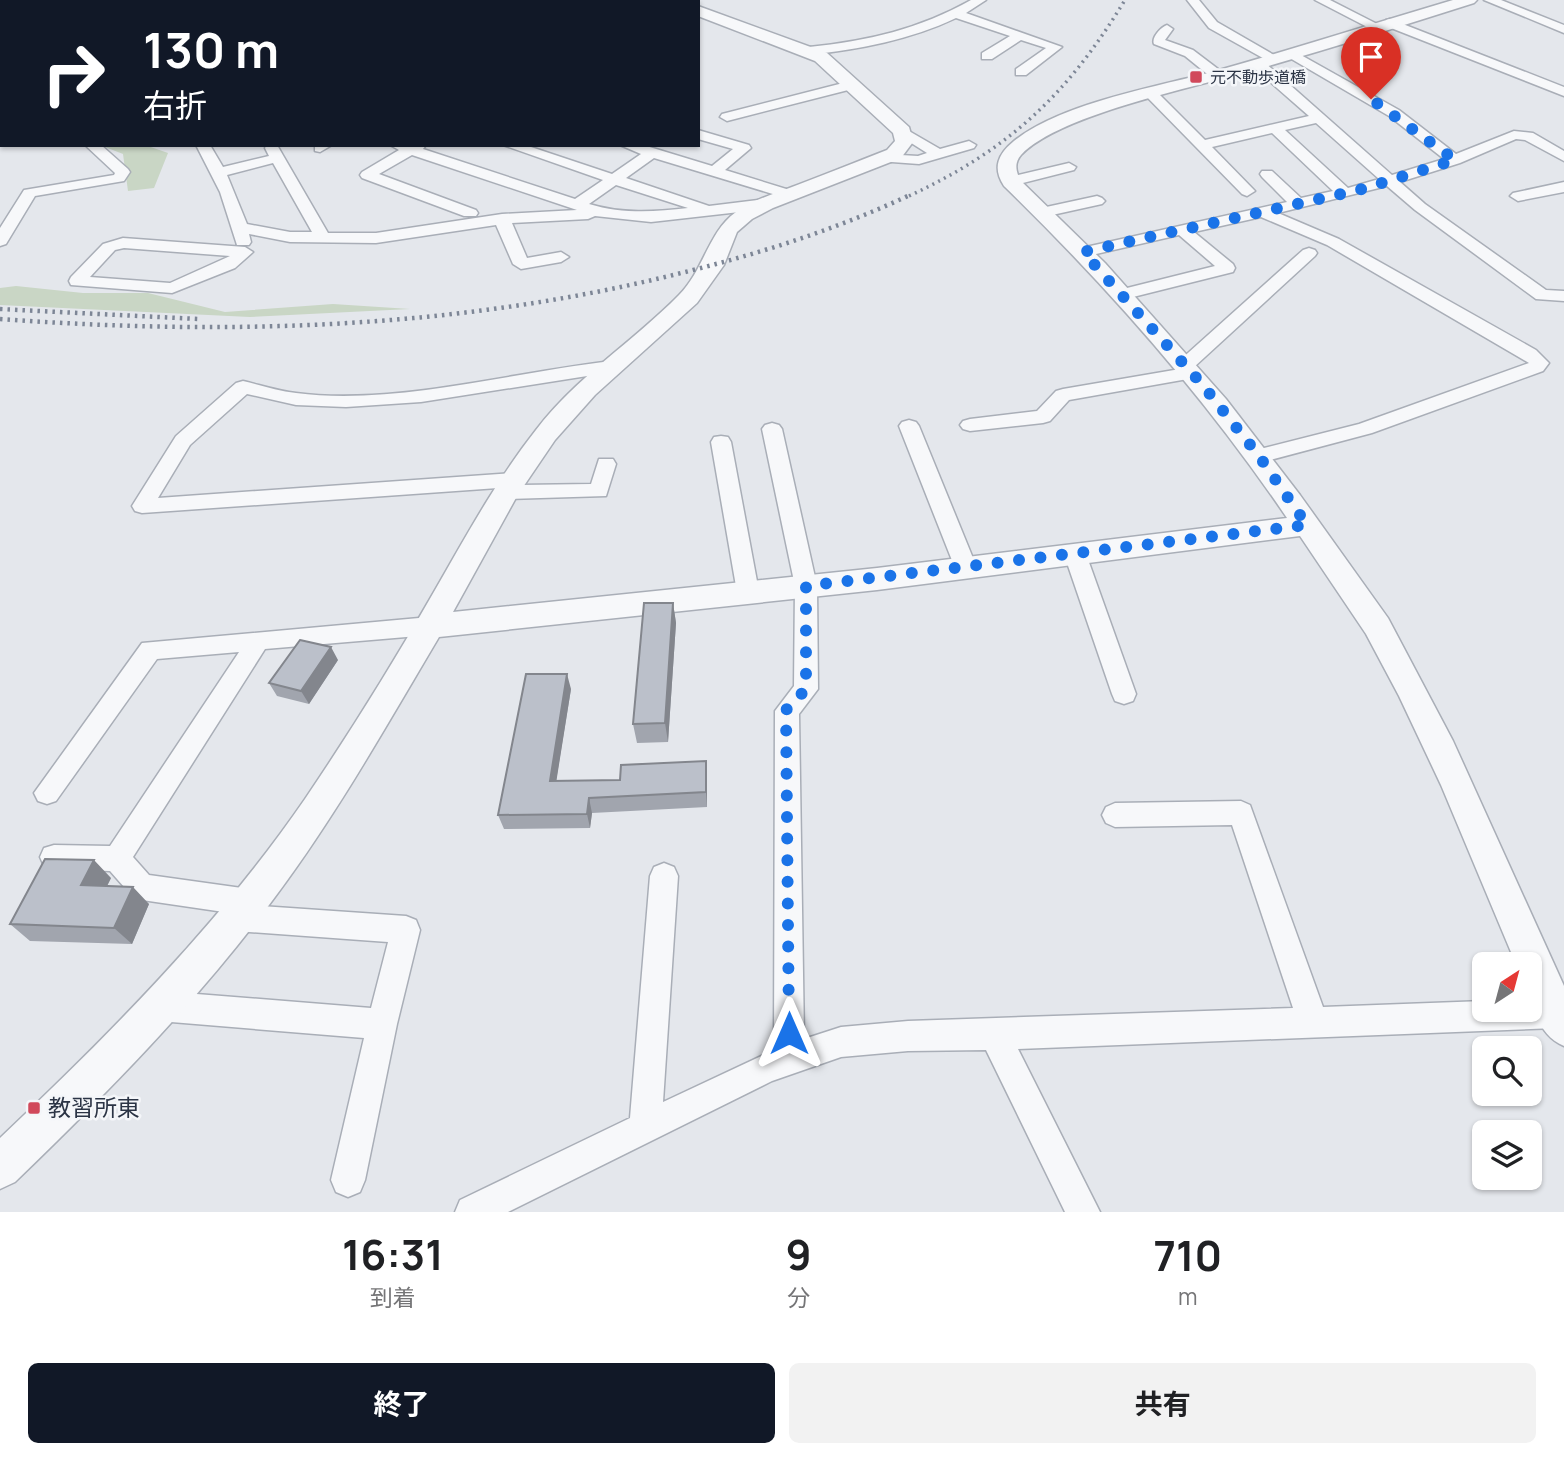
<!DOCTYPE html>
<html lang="ja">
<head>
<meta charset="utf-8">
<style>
  :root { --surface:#fff; --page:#f2f2f2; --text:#202124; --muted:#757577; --accent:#111827 }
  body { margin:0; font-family:Manrope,"Noto Sans JP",sans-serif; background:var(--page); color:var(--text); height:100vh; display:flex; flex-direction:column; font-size:26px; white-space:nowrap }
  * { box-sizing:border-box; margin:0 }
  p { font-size:23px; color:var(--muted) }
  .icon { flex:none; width:38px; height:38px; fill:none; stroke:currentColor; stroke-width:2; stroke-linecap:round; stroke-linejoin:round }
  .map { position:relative; height:1212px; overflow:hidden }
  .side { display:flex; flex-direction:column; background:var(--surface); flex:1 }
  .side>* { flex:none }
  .guide { position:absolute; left:0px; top:0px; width:700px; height:147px; box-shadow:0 2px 5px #0004; background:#111827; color:#fff; overflow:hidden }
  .needle { width:46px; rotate:36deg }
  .controls { position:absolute; left:1472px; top:952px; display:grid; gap:14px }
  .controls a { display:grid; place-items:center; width:70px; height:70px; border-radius:10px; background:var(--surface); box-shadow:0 2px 5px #0004; font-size:35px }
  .pin { position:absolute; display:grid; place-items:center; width:60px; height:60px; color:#fff; margin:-72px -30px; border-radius:50% 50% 50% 0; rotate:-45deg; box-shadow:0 0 7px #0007 }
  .pin .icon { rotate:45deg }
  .me { position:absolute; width:77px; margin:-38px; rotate:0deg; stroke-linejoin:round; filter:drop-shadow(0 0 5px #0008) }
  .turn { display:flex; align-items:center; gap:24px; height:147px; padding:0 28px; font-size:32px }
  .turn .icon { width:91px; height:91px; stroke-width:2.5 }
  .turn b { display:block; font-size:49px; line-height:60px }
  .eta { display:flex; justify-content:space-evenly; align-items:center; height:119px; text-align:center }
  .eta b { font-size:42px; font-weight:700; line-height:49px }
  .primary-button { display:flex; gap:14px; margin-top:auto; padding:14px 28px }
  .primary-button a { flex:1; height:80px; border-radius:10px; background:var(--accent); color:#fff; font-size:28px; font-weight:700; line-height:80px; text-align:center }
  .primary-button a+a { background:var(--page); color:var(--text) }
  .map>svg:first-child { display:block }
  .green { fill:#c9d6c5 }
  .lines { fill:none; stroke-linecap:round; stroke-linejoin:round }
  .minor-casing { stroke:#a9aeb7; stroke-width:3 }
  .tertiary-casing { stroke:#a9aeb7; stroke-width:3 }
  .trunk-casing { stroke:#8b94a3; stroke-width:4 }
  .minor { fill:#f7f8fa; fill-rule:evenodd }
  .tertiary { fill:#f7f8fa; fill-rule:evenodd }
  .trunk { fill:#fff; fill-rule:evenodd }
  .rail-far1 { stroke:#7d8696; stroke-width:3.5; stroke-dasharray:2 4.5; stroke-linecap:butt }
  .rail { stroke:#7d8696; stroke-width:4.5; stroke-dasharray:2.5 5; stroke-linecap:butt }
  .wall { fill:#a1a5ae }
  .shaded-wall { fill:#83868d }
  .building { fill:#bbc0ca; stroke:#83868d; stroke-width:2 }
  .route { stroke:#1a73e8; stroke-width:12; stroke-dasharray:0 21.6 }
  .poi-dot { fill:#d1495b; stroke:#f4f6f9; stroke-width:2.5 }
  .labels { text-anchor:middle; stroke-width:5; stroke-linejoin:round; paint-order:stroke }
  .far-poi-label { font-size:16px; fill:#2b3445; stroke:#f4f6f9; text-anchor:start }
  .near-poi-label { font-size:23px; fill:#2b3445; stroke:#f4f6f9; text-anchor:start }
</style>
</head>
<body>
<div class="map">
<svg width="1564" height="1212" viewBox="0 0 1564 1212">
  <rect width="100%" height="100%" fill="#e4e7ec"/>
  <!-- green -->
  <path class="green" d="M 100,145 L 145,145 L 168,153 L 154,188 L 128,191 L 123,154 Z
    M 16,286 L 83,293 L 148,293 L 225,312 L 333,304 L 410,309 L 250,317 L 0,305 L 0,288 Z"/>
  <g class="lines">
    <!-- minor casing -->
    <g class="minor-casing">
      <path id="minor" d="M 368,0 L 380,0 L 381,2 L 369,2 Z
        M 574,0 L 590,0 L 573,2 Z
        M 971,0 L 986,0 L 966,13 L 1062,47 L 1026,75 L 1016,75 L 1016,69 L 1046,48 L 1021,40 L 992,59 L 982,59 L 982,53 L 1010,36 L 956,18 C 910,40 860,49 809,55 L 803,51 L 809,47 C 867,41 920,29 971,0 Z
        M 1187,0 L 1199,0 L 1217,22 L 1281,59 L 1280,62 L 1270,62 L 1209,28 Z
        M 1315,0 L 1330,0 L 1383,27 L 1373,30 Z
        M 1484,0 L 1501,0 L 1564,25 L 1564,33 Z
        M 1390,19 L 1564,87 L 1564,96 L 1386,26 L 1386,20 Z
        M 1167,25 L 1173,29 L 1165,40 L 1193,50 L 1222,72 L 1222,78 L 1212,78 L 1185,56 L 1154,44 C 1151,38 1161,27 1167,25 Z
        M 1292,50 L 1399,110 L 1456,154 L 1514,131 L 1533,133 L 1564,151 L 1564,161 L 1525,140 L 1516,139 L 1460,163 L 1400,182 L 1425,204 L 1546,290 L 1564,291 L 1564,301 L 1536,299 L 1415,210 L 1387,186 L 1278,213 L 1339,239 L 1536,350 L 1549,363 L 1543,371 L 1372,433 L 1259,463 L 1252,461 L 1249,456 L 1252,451 L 1359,424 L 1529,363 L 1327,245 L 1261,217 L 1194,232 L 1233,264 L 1235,268 L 1233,272 L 1121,300 L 1112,295 L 1115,291 L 1215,266 L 1179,235 L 1083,257 L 1077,255 L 1075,252 L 1077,249 L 1287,202 L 1262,177 L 1260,174 L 1262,171 L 1272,171 L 1301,198 L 1333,191 L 1272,133 L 1212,147 L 1255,191 L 1247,196 L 1242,194 L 1143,93 L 1145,90 L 1155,90 L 1205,140 L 1309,116 L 1253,67 L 1253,61 L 1263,61 L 1392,175 L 1444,159 L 1389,116 L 1288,57 L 1286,54 ZM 1316,123 L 1379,179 L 1348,188 L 1285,130 Z
        M 851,81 L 856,82 L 856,88 L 727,121 L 720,117 L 722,114 Z
        M 902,127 L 940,149 L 969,141 L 976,145 L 974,148 L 919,164 L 878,161 L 876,158 L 878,155 L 883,154 L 918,156 L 927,153 L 897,134 L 895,131 Z
        M 698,130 L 749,145 L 751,148 L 725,170 L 796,192 L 799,195 L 796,198 L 786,198 L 654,158 L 626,178 L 709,206 L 766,199 L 774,204 L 766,209 L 651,222 L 595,216 L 588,219 L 512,223 L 527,258 L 561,252 L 569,257 L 561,262 L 521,269 L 513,264 L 496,225 L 376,243 L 290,242 L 249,234 L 251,242 L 249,245 L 237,245 L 220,192 L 196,145 L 210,145 L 223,167 L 269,156 L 265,148 L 267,145 L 277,145 L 328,233 L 376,233 L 502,214 L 577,210 L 412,155 L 379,174 L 476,210 L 478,213 L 476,216 L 464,216 L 362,178 L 360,175 L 362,172 L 399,150 L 390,145 L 426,145 L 423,149 L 575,199 L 603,180 L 503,145 L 525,145 L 612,174 L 641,154 L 620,145 L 643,145 L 712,166 L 733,149 L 698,139 ZM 273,163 L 312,232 L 290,232 L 247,224 L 227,175 ZM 616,185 L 688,208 C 654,212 622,214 589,204 Z
        M 85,145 L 101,145 L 128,169 L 130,172 L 124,181 L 35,196 L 6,244 L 0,246 L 0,228 L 24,190 L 114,175 L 115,173 Z
        M 315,145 L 332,145 L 320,152 L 315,151 Z
        M 1069,163 L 1076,167 L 1074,170 L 1011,186 L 1003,181 L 1006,178 Z
        M 1564,182 L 1564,192 L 1518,201 L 1510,196 L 1513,193 Z
        M 1097,196 L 1102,198 L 1105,201 L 1102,204 L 1043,217 L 1035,212 L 1037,209 Z
        M 123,238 L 245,247 L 253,252 L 235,268 L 172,293 L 71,285 L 69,281 L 71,277 L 103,244 ZM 124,248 L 230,256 L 170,283 L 90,277 L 115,250 Z
        M 1309,248 L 1315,250 L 1317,253 L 1315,256 L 1193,368 L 1201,373 L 1199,377 L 1069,400 L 1050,421 L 1043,423 L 970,431 L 963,429 L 960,425 L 963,421 L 970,419 L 1037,411 L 1056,391 L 1063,389 L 1180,369 L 1176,365 L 1179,361 L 1303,250 Z
        M 612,361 L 619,363 L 621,367 L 619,371 L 421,402 L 346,407 L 296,405 L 247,394 L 190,445 L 158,498 L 514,473 L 521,475 L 524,480 L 521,485 L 591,484 L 599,459 L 613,459 L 616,464 L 606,496 L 506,499 L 499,497 L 496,492 L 498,488 L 142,513 L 135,511 L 132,506 L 176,436 L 236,383 L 243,381 C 260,385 278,391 296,393 C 394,406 513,372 612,361 Z
        M 909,420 L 916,422 L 919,426 L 977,568 L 974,574 L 966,576 L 958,574 L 955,568 L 899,426 L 902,422 Z
        M 772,423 L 779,425 L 782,429 L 817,586 L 818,689 L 799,714 L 804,1039 L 841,1027 L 908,1021 L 1293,1008 L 1232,825 L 1115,827 L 1106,823 L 1102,815 L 1106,807 L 1115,803 L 1241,801 L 1250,805 L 1323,1007 L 1484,1001 L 1484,1010 L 1530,1010 L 1530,999 L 1556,998 L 1564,1001 L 1564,1025 L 1556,1028 L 1018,1049 L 1100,1212 L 1065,1212 L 986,1050 L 908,1051 L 841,1057 L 772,1081 L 508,1212 L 455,1212 L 460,1200 L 630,1118 L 650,876 L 654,867 L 664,863 L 674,867 L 678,876 L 663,1102 L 774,1050 L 775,711 L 794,686 L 795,586 L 762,429 L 765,425 Z
        M 721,436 L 728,437 L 731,442 L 759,592 L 756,598 L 748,600 L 740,598 L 737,592 L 711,442 L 714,437 Z
        M 1075,546 L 1083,548 L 1086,554 L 1136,694 L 1133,701 L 1124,704 L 1115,701 L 1112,694 L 1064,554 L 1067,548 Z
        M 430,617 L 438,620 L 442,626 L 438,632 L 430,635 L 265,649 L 133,857 L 149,875 L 249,889 L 259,893 L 263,902 L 261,906 L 406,916 L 416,920 L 420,930 L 397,1024 L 365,1180 L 360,1192 L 348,1197 L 336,1192 L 331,1180 L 364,1038 L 159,1021 L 148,1017 L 144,1006 L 148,995 L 159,991 L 371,1008 L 388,942 L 235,931 L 225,927 L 221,918 L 224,912 L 142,900 L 132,896 L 110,871 L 54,869 L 44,866 L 40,857 L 44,848 L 54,845 L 110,846 L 239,652 L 157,659 L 56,801 L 47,804 L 38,801 L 34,793 L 142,643 Z"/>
    </g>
    <!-- tertiary casing -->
    <g class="tertiary-casing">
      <path id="tertiary" d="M 660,0 L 678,0 L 680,2 L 662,2 Z
        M 1453,0 L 1477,0 L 1474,3 C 1405,25 1335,47 1265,67 C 1206,85 1060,113 1021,155 C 1014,163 1016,171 1020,180 L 1105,263 L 1226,399 L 1300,495 L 1388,618 L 1453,741 L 1564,986 L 1564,1046 C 1533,1033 1530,995 1530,964 L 1516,964 L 1441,785 L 1399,696 L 1366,634 L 1300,536 L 877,590 L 439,637 C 385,728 333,821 269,905 C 194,1005 105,1095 15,1182 L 0,1189 L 0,1138 C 110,1034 219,924 305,799 C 349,734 392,665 431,597 C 464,540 495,482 536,430 C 576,377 633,342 679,295 C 704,270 708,232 736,212 C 753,200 773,194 792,187 C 824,175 856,162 887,150 L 895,141 L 893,133 L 815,61 L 698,16 L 698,6 L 827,53 L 909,127 L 913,142 L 901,158 L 773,208 L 752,219 L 737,232 L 724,265 L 697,303 L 595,395 L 555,440 L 517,496 L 453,612 L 877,568 L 1287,518 C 1205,397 1109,288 1004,186 C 992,168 998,154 1014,141 C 1063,102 1158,87 1219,70 C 1297,48 1375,23 1453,0 Z"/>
    </g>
    <!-- trunk casing -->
    <g class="trunk-casing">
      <path id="trunk" d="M 432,0 L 458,0 L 431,2 Z"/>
    </g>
    <!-- minor -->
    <use href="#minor" class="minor"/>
    <!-- tertiary -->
    <use href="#tertiary" class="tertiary"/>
    <!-- trunk -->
    <use href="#trunk" class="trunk"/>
    <!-- rail-far1 -->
    <path class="rail-far1" d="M 909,196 C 1010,149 1067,95 1125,0"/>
    <!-- rail -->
    <path class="rail" d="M 0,309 L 199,319
      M 0,319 C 233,336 465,329 693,270 C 768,251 842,227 912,194"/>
  </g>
  <!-- wall -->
  <path class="wall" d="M 673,603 L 676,623 L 668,742 L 637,743 L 633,724 Z
    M 338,660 L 309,704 L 277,696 L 269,683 Z
    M 571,689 L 556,781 L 620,780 L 707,776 L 707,807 L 592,813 L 590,828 L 504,829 L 498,815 Z
    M 111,878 L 107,886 L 149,904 L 132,944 L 30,941 L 10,924 Z"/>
  <!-- shaded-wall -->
  <path class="shaded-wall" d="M 498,0 L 527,0 L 521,2 L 491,2 Z
    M 2,39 L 2,130 L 0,130 L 0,52 Z
    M 673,603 L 676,623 L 668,742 L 665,723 Z
    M 331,647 L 338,660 L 309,704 L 301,691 Z
    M 567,674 L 571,689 L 554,796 L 550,781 Z
    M 706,761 L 707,776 L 707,807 L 706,792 Z
    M 589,798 L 592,813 L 590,828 L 587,814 Z
    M 94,860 L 111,878 L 99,902 L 81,885 Z
    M 133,887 L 149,904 L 132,944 L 114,928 Z"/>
  <!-- building -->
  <path class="building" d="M 66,0 L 302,0 L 305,2 L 67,2 Z
    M 343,0 L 366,0 L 367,2 L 344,2 Z
    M 2,14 L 2,39 L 0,52 L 0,15 Z
    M 644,603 L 673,603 L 665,723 L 633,724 Z
    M 300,640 L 331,647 L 301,691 L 269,683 Z
    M 526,674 L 567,674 L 550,781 L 620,780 L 621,765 L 706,761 L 706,792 L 589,798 L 587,814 L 498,815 Z
    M 45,859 L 94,860 L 81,885 L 133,887 L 114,928 L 10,924 Z"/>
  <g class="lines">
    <!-- route -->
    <path class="route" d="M 789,1033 L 786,710 L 806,689 L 806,586 L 1307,525 L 1259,456 L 1201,383 L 1083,252 L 1359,190 L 1455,160 L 1371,99"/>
  </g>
  <!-- markers -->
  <g class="poi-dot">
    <rect x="1189" y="70" width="14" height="14" rx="3.5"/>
    <rect x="27" y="1101" width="14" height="14" rx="3.5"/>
  </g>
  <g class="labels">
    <!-- far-poi labels -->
    <g class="far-poi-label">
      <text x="1210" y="83">元不動歩道橋</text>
    </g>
    <!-- near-poi labels -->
    <g class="near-poi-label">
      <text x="48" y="1116">教習所東</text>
    </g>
  </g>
</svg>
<div class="controls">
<a><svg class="needle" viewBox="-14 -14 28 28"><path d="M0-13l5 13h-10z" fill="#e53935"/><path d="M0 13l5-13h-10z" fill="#757577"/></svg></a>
<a><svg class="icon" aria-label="search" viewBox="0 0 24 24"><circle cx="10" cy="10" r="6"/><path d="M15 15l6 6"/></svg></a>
<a><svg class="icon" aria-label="layers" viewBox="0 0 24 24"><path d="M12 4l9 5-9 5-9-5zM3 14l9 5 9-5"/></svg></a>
</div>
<div class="pin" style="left:1371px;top:99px;background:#d93025"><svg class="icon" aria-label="arrive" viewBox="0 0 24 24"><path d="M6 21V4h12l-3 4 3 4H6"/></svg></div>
<svg class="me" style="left:789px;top:1033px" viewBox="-20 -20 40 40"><path d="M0-17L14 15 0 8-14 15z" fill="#1a73e8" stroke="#fff" stroke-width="4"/></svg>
<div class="guide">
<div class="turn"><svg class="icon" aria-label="right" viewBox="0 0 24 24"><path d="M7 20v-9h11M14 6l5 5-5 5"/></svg><div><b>130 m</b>右折</div></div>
</div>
</div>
<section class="side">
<div class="eta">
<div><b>16:31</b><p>到着</p></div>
<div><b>9</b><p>分</p></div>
<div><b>710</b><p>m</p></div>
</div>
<div class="primary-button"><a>終了</a><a>共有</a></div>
</section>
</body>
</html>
